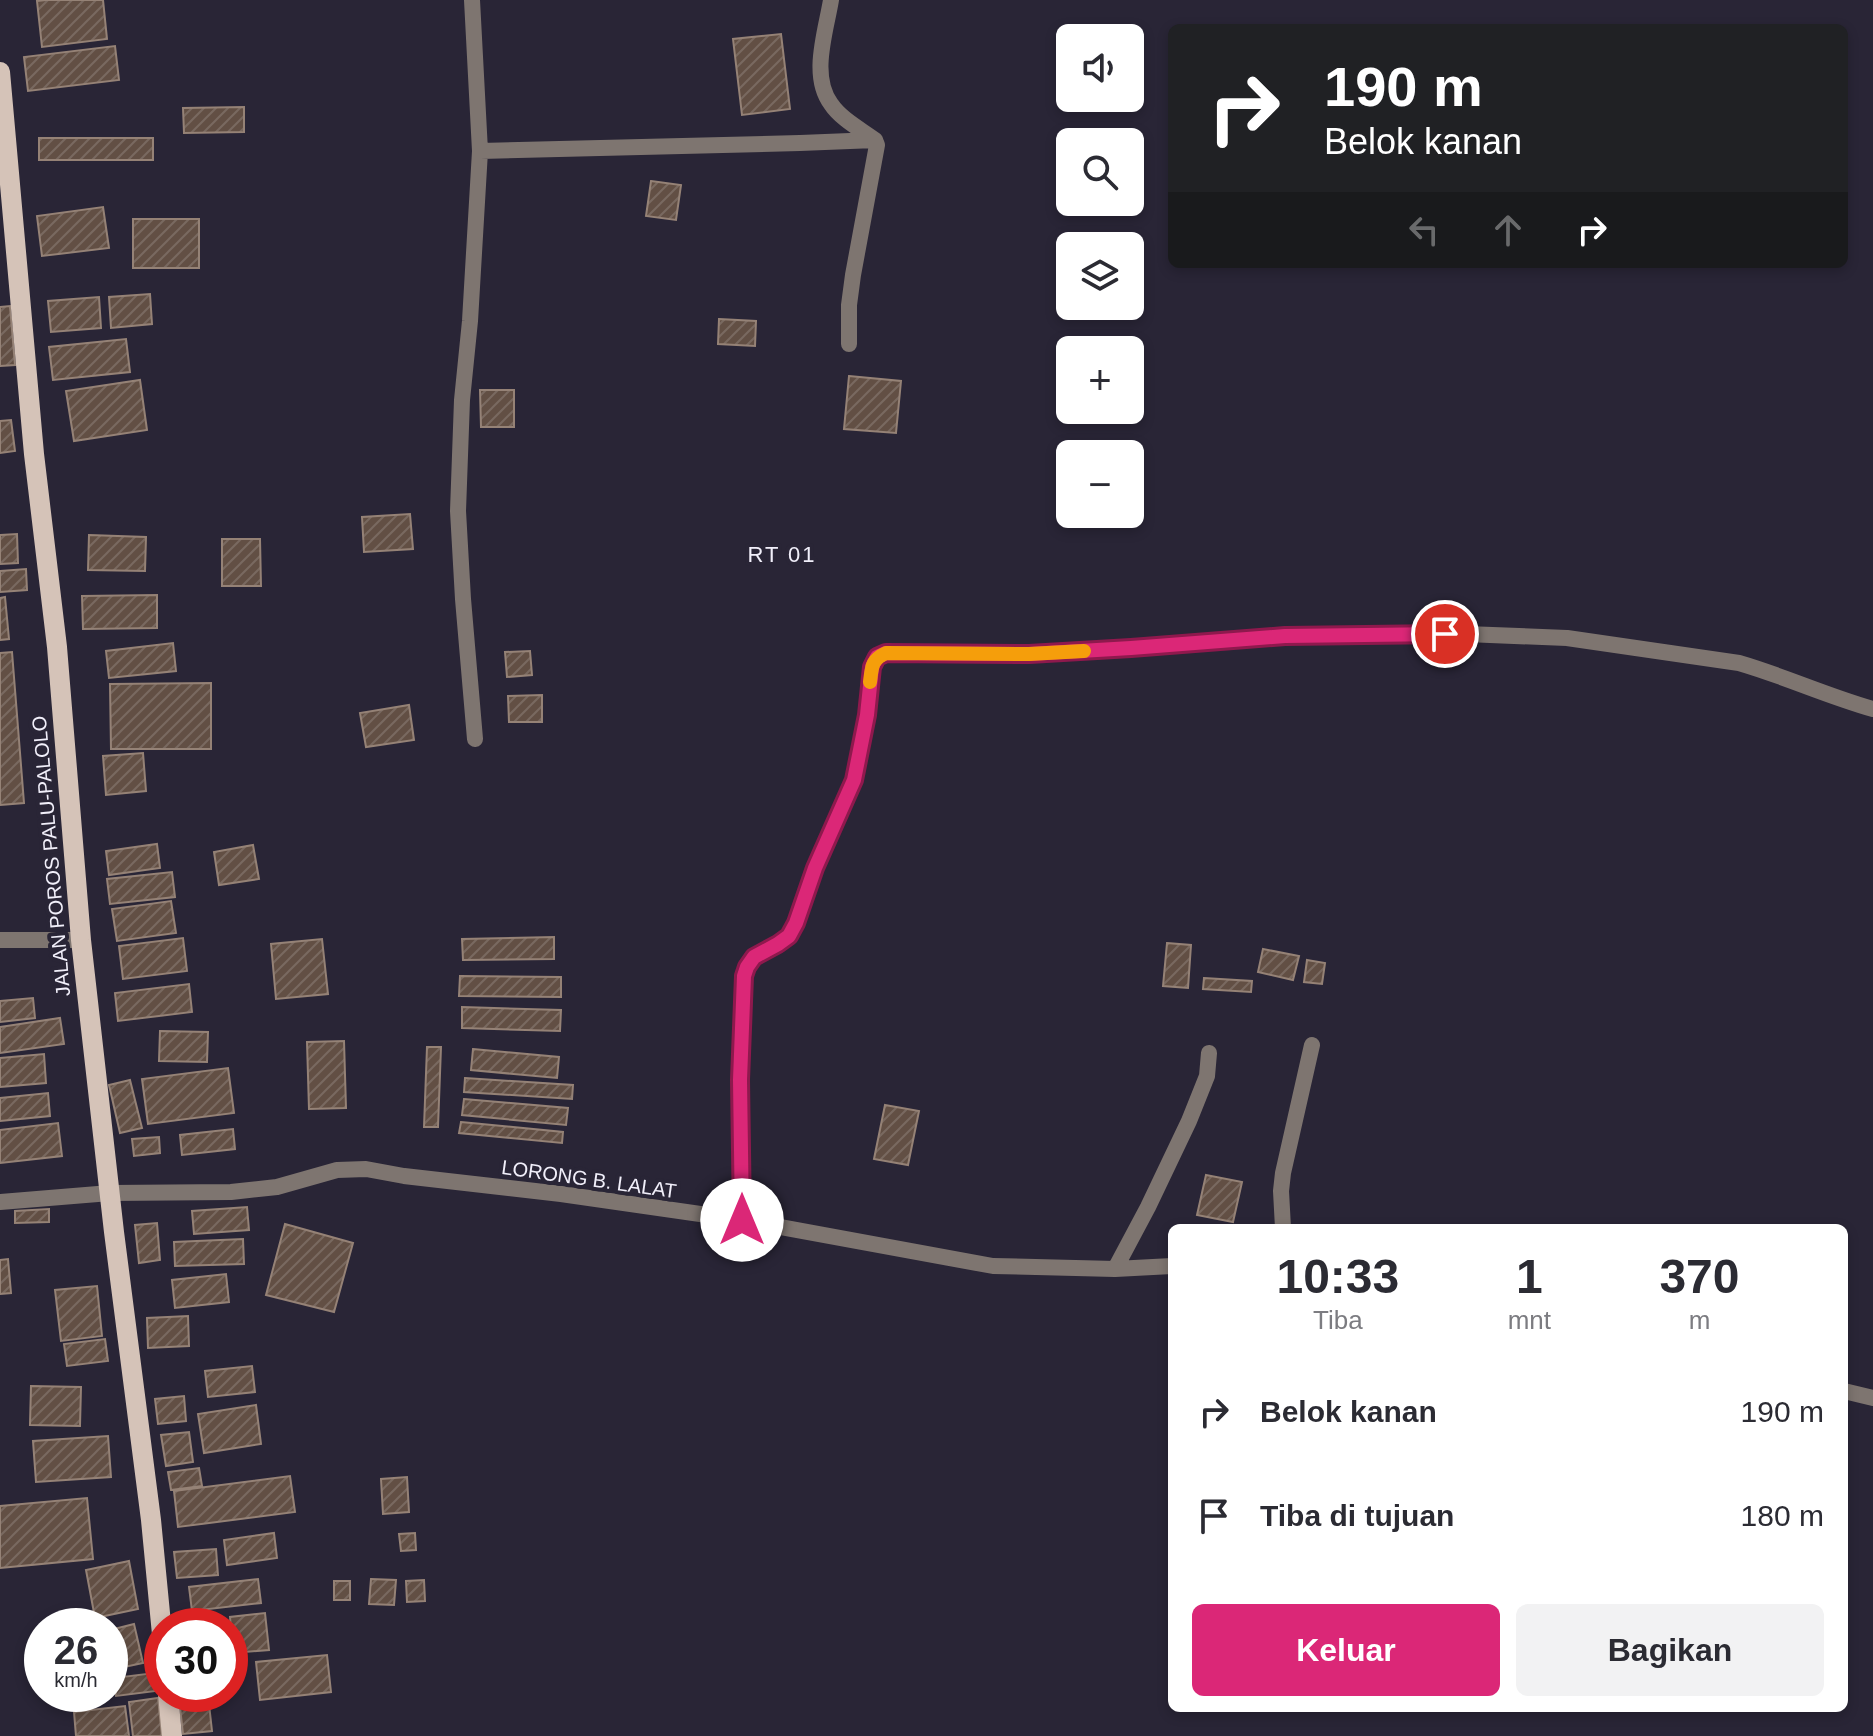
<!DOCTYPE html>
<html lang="id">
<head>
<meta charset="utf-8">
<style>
  :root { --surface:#fff; --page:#f2f2f3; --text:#2b2b33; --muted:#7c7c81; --accent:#db2777 }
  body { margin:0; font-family:Arial,sans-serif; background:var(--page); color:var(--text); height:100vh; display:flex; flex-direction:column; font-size:30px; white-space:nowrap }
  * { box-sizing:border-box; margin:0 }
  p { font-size:26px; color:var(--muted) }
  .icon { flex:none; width:44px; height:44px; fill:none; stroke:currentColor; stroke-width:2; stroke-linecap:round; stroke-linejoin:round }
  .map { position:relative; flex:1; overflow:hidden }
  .panel { position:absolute; left:1168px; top:1224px; width:680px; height:488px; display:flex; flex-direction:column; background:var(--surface); border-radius:12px; box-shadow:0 4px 12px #0003 }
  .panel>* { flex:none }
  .guide { position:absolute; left:1168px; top:24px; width:680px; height:244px; border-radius:12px; box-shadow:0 4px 12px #0003; background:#202124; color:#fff; overflow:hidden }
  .fabs { position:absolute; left:1056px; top:24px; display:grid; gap:16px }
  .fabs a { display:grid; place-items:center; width:88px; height:88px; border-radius:12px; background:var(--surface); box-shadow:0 4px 12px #0003; font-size:40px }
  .speed { position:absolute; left:24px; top:1608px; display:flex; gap:16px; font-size:40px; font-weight:700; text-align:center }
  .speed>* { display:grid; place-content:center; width:104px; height:104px; border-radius:50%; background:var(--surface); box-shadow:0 4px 12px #0003; line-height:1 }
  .speed small { font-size:20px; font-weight:400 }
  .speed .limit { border:12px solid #d22; background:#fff; color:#111 }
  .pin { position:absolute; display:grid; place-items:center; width:68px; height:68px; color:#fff; margin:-34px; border:4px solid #fff; border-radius:50%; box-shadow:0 2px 8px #0007 }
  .me { position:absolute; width:88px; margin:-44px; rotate:0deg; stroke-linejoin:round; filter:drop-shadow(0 0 6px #0008) }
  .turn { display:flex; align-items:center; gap:28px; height:168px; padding:0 24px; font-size:36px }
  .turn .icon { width:104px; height:104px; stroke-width:2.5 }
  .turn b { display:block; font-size:56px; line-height:68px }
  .lanes { display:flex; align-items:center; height:76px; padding:0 24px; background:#0003; justify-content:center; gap:40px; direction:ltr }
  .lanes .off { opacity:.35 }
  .eta { display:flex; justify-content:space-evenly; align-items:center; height:136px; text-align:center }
  .eta b { font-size:48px; font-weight:700; line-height:56px }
  .cta { display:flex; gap:16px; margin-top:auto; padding:16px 24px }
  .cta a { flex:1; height:92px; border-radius:12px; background:var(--accent); color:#fff; font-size:32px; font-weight:700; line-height:92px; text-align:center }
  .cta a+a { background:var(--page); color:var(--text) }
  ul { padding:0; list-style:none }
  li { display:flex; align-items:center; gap:24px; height:104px; padding:0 24px }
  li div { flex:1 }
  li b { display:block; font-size:30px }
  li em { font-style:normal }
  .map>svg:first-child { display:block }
  .building { fill:url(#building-hatch); stroke:#958276; stroke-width:2 }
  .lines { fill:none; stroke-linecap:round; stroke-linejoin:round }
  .minor { stroke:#7e7570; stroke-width:16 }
  .primary { stroke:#d5c3b8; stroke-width:20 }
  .route-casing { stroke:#8e194d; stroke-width:20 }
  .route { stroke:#db2777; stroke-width:14 }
  .slow { stroke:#f59e0b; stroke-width:14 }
  .labels { text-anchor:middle; stroke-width:8; stroke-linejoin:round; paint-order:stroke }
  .street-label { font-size:20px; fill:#f1effa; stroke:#292536 }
  .neighbourhood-label { font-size:22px; letter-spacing:2px; fill:#f1effa; stroke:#292536 }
</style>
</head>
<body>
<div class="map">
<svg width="1873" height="1736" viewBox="0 0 1873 1736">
  <defs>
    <pattern id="building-hatch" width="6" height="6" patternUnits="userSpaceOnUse" patternTransform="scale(2)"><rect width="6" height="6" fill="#624f44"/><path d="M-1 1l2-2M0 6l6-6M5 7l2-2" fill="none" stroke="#796960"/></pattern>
  </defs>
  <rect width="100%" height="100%" fill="#292536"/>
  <!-- building -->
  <path class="building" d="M 46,0 L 103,0 L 107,39 L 42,47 L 37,1 Z
    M 781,34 L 790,109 L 742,115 L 733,39 Z
    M 115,46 L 119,80 L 28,91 L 24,57 Z
    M 244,107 L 244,132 L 184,133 L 183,108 Z
    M 39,138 L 153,138 L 153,160 L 39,160 Z
    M 651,181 L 681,185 L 676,220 L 646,216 Z
    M 103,207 L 109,248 L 42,256 L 37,216 Z
    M 133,219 L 199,219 L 199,268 L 133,268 Z
    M 150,294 L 152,324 L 111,328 L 109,297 Z
    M 99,297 L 101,328 L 51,332 L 48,301 Z
    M 10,306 L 15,365 L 0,366 L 0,307 Z
    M 719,319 L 756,321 L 755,346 L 718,344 Z
    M 126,339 L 130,372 L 53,380 L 49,347 Z
    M 849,376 L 901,381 L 896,433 L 844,429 Z
    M 140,380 L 147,430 L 74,441 L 66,391 Z
    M 480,390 L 514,390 L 514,427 L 481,427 Z
    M 11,420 L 15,451 L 0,453 L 0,421 Z
    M 410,514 L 413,549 L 364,552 L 362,517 Z
    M 17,534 L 18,563 L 0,564 L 0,535 Z
    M 89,535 L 146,537 L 145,571 L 88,570 Z
    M 222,539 L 260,539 L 261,586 L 222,586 Z
    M 26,569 L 27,590 L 0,592 L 0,571 Z
    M 157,595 L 157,628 L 83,629 L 82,596 Z
    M 5,597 L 9,639 L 0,640 L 0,598 Z
    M 173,643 L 176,671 L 109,678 L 106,651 Z
    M 530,651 L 532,675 L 507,677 L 505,652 Z
    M 12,652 L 24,803 L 0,805 L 0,653 Z
    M 211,683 L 211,749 L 111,749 L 110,684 Z
    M 542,695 L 542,722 L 509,722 L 508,696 Z
    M 409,705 L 414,740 L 366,747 L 360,713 Z
    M 143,753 L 146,791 L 106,795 L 103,756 Z
    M 157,844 L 160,868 L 109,875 L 106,851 Z
    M 253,845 L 259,879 L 219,885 L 214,852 Z
    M 172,872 L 175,897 L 110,904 L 107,879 Z
    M 171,901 L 176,933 L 117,941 L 112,909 Z
    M 554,937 L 554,959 L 463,960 L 462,939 Z
    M 183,938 L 187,971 L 123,979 L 119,946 Z
    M 322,939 L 328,994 L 276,999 L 271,944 Z
    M 1167,943 L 1191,945 L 1188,988 L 1163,986 Z
    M 1263,949 L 1299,956 L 1293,980 L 1258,972 Z
    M 1307,960 L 1325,963 L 1322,984 L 1304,982 Z
    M 460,976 L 561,977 L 561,997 L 459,996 Z
    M 1204,978 L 1252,981 L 1251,992 L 1203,989 Z
    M 189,984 L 192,1012 L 118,1021 L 115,993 Z
    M 33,998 L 35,1018 L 0,1022 L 0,1001 Z
    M 462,1007 L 561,1010 L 560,1031 L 462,1028 Z
    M 60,1018 L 64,1044 L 0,1053 L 0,1027 Z
    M 160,1031 L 208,1032 L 207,1062 L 159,1061 Z
    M 344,1041 L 346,1108 L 309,1109 L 307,1042 Z
    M 427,1047 L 441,1047 L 438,1127 L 424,1127 Z
    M 473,1049 L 559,1057 L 557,1078 L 471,1070 Z
    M 44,1054 L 46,1083 L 0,1087 L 0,1058 Z
    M 228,1068 L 234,1113 L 148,1124 L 142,1079 Z
    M 465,1078 L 573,1085 L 572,1099 L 464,1092 Z
    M 130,1080 L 142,1128 L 120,1133 L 109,1085 Z
    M 48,1093 L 50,1116 L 0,1121 L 0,1098 Z
    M 464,1099 L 568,1108 L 566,1125 L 462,1115 Z
    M 885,1105 L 919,1111 L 908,1165 L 874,1159 Z
    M 461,1122 L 563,1132 L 562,1143 L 459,1133 Z
    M 58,1123 L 62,1156 L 0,1163 L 0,1130 Z
    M 233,1129 L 235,1149 L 182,1155 L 180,1135 Z
    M 159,1137 L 160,1153 L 134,1156 L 132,1139 Z
    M 1206,1175 L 1242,1182 L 1233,1222 L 1197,1215 Z
    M 247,1207 L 249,1230 L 194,1234 L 192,1211 Z
    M 49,1209 L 49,1222 L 15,1223 L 15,1211 Z
    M 157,1223 L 160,1260 L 139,1263 L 135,1225 Z
    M 285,1224 L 353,1243 L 334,1312 L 266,1295 Z
    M 243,1239 L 244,1264 L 175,1266 L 174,1242 Z
    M 8,1259 L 11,1293 L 0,1294 L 0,1260 Z
    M 226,1274 L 229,1302 L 175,1308 L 172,1280 Z
    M 97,1286 L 102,1336 L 61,1341 L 55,1290 Z
    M 188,1316 L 189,1346 L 148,1348 L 147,1318 Z
    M 105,1339 L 108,1361 L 67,1366 L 64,1344 Z
    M 252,1366 L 255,1392 L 208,1397 L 205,1371 Z
    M 31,1386 L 81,1387 L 80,1426 L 30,1425 Z
    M 184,1396 L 186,1421 L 158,1424 L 155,1399 Z
    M 256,1405 L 261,1444 L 204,1453 L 198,1414 Z
    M 189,1432 L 193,1462 L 166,1466 L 161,1435 Z
    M 108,1436 L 111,1477 L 36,1482 L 33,1441 Z
    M 199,1468 L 202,1486 L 171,1490 L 168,1472 Z
    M 290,1476 L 295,1512 L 178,1527 L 174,1491 Z
    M 407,1477 L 409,1512 L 383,1514 L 381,1479 Z
    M 87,1498 L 93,1559 L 0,1568 L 0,1506 Z
    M 274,1533 L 277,1558 L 227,1565 L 224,1540 Z
    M 415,1533 L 416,1550 L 401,1551 L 399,1534 Z
    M 216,1549 L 218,1575 L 177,1578 L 174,1552 Z
    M 129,1561 L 138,1609 L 95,1618 L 86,1570 Z
    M 258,1579 L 261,1603 L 192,1611 L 189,1587 Z
    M 371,1579 L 396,1580 L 394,1605 L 369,1604 Z
    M 424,1580 L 425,1601 L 407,1602 L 406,1581 Z
    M 334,1581 L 350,1581 L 350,1600 L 334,1600 Z
    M 265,1613 L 269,1650 L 233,1653 L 230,1617 Z
    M 134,1624 L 143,1663 L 110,1670 L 110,1630 Z
    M 327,1655 L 331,1692 L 260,1700 L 256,1662 Z
    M 154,1673 L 156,1691 L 116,1696 L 114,1678 Z
    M 158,1698 L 162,1736 L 133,1736 L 129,1702 Z
    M 209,1704 L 212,1731 L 183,1734 L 180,1707 Z
    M 125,1706 L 129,1736 L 76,1736 L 74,1712 Z"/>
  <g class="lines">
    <!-- minor -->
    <path class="minor" d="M 472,0 L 480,151 L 470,321 L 462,400 L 458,511 L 463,599 L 475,739
      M 831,0 C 826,31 810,76 831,104 C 841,119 860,129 875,140 L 877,145 L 853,275 L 849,305 L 849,344
      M 480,151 L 800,143 L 875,140
      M 0,940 L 81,940
      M 0,1202 L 110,1193 L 231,1192 L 277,1187 L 337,1170 L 366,1169 L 404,1176 L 561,1194 L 742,1220 L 993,1266 L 1115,1269 L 1172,1266
      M 742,1220 L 740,1080 L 744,976 L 747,967 L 754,957 L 778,944 L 789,936 L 796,923 L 815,868 L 854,780 L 867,715 L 872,667 L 877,657 L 886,653 L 1029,654 L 1131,648 L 1285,636 L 1466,634 L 1567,638 L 1739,663 C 1784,676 1827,696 1873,709
      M 1283,1228 L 1281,1191 L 1283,1173 L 1312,1045
      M 1115,1269 L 1148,1207 L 1189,1121 L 1207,1076 L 1209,1053
      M 1844,1391 L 1873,1398"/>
    <!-- primary -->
    <path class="primary" d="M 0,72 L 34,454 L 57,647 L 81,940 L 114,1232 L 151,1520 L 162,1634
      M 168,1694 L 172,1736"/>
  </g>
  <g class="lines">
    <!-- route casing -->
    <g class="route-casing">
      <path id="route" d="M 742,1220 L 740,1080 L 744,976 L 747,967 L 754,957 L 778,944 L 789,936 L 796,923 L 815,868 L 854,780 L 867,715 L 872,667 L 877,657 L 886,653 L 1029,654 L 1131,648 L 1285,636 L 1445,634"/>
    </g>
    <!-- route -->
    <use href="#route" class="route"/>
    <!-- slow -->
    <path class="slow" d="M 870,682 C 872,667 871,660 886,653 L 1029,654 L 1084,651"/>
  </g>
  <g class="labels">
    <!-- street labels -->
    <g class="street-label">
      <text transform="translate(51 856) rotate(-95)" y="7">JALAN POROS PALU-PALOLO</text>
      <text transform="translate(589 1179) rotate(8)" y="7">LORONG B. LALAT</text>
    </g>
    <!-- neighbourhood labels -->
    <g class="neighbourhood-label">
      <text x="782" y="562">RT 01</text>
    </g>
  </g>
</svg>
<div class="fabs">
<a><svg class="icon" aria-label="sound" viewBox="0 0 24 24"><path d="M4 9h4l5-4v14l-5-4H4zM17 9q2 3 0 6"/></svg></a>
<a><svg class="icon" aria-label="search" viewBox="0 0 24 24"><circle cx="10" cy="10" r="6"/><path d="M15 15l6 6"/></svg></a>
<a><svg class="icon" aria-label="layers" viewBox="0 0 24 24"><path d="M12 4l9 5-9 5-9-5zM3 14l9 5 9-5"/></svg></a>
<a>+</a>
<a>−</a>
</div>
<div class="speed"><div>26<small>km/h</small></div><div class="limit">30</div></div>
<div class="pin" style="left:1445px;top:634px;background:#d93025"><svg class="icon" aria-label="arrive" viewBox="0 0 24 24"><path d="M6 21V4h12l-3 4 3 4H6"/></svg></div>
<svg class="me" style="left:742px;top:1220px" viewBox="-20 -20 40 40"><circle r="19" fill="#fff"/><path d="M0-13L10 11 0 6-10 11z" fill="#db2777"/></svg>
<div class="guide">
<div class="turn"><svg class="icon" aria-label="right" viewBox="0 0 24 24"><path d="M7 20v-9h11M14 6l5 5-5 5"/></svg><div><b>190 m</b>Belok kanan</div></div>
<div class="lanes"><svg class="icon off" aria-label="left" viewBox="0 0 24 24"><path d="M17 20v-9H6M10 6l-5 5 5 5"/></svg><svg class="icon off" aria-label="ahead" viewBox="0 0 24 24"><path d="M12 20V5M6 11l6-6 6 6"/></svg><svg class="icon" aria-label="right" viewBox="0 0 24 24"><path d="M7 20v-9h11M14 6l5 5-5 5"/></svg></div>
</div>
<section class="panel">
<div class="eta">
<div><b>10:33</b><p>Tiba</p></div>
<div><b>1</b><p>mnt</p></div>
<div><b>370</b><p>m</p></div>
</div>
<ul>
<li><svg class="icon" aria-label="right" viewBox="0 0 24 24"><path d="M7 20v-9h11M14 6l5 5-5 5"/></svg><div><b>Belok kanan</b></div><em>190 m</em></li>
<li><svg class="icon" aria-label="arrive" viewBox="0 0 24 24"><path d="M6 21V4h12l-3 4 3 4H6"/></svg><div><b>Tiba di tujuan</b></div><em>180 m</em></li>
</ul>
<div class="cta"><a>Keluar</a><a>Bagikan</a></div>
</section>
</div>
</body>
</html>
